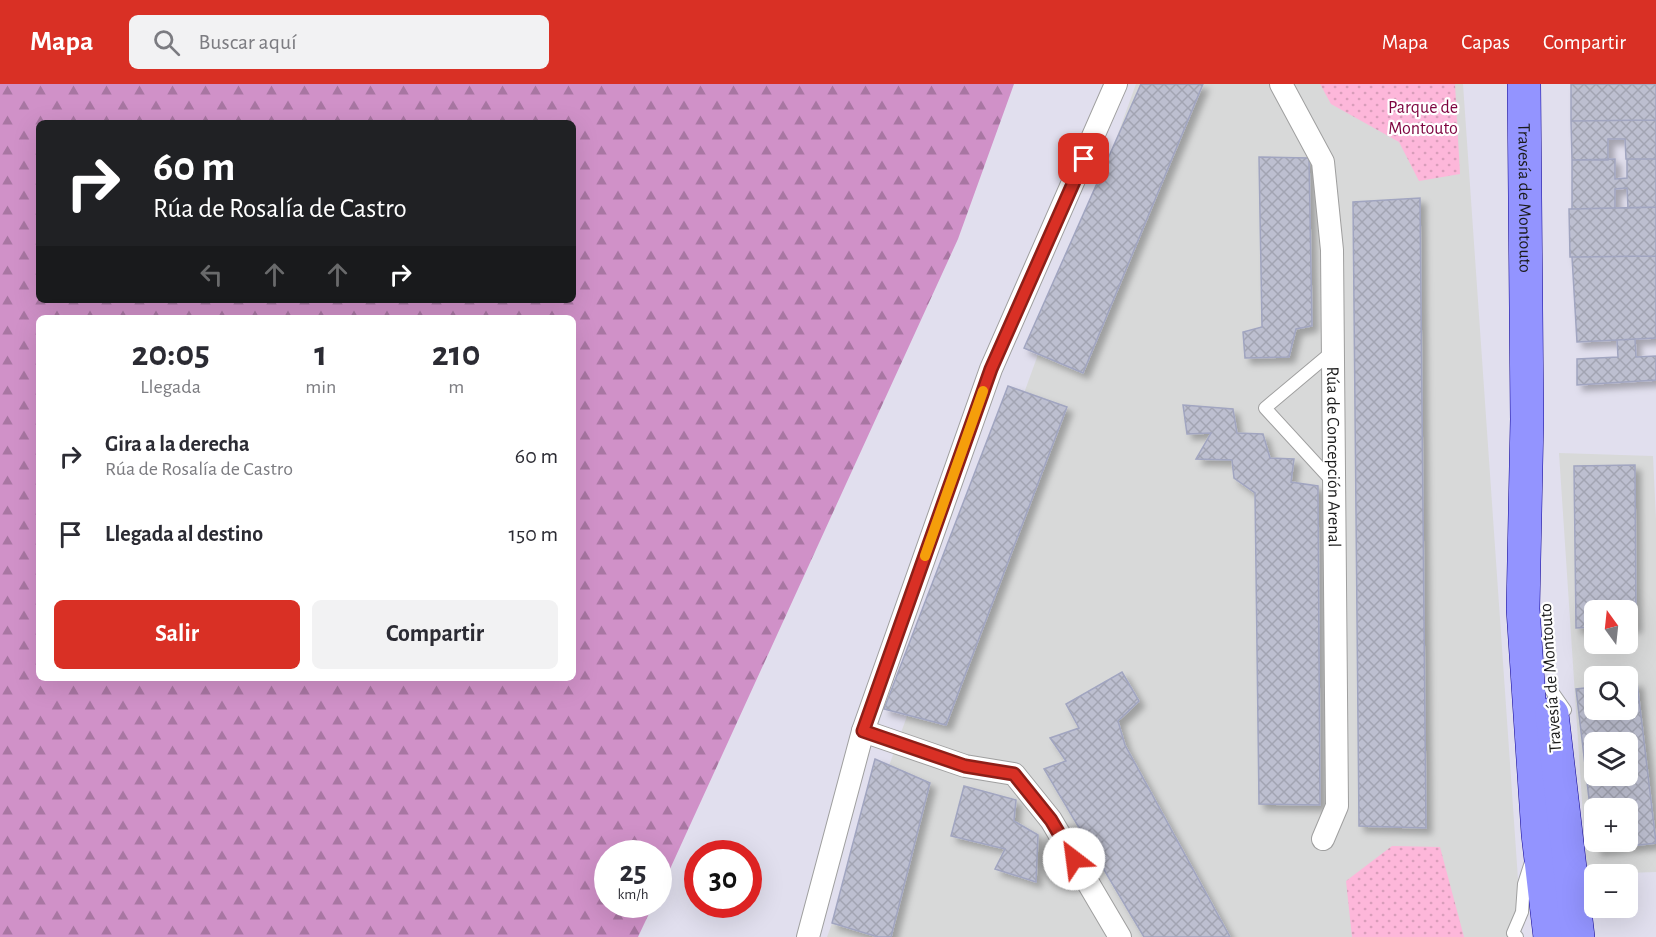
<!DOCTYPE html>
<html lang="es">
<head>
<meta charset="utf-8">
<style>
  :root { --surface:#fff; --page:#f2f2f3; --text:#2b2b33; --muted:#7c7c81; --accent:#d93025 }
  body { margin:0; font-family:"Alegreya Sans",sans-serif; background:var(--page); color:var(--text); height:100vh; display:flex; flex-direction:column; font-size:22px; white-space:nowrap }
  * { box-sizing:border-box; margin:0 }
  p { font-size:20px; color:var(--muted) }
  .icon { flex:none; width:33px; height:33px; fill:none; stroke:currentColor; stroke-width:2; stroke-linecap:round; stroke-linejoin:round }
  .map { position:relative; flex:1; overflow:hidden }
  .details { position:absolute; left:36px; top:231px; width:540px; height:366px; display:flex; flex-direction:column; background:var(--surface); border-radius:9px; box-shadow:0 6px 24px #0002 }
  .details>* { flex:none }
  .top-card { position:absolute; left:36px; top:36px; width:540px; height:183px; border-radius:9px; box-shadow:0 6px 24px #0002; background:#202124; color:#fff; overflow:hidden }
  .needle { width:39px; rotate:345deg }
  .tools { position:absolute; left:1584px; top:516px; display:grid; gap:12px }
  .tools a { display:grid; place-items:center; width:54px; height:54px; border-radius:9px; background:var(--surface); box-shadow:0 6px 24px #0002; font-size:30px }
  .speed { position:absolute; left:594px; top:756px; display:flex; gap:12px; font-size:30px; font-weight:700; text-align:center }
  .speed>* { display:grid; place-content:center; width:78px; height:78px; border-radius:50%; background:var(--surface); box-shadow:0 6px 24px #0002; line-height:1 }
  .speed small { font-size:15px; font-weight:400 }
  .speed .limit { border:9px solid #d22; background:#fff; color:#111 }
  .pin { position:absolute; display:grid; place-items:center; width:51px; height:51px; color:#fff; margin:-26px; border-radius:12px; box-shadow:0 3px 9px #0006 }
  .me { position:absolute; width:66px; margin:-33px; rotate:330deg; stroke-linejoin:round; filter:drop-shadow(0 0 4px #0008) }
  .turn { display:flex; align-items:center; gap:21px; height:126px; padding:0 18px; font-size:27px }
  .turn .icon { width:78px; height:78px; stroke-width:2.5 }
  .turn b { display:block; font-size:42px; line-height:51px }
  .lanes { display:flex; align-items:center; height:57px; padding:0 18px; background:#0003; justify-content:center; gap:30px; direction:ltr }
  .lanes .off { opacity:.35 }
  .eta { display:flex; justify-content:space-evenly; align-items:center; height:102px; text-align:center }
  .eta b { font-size:36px; font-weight:700; line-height:42px }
  .primary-button { display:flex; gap:12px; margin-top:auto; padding:12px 18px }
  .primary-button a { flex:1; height:69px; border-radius:9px; background:var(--accent); color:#fff; font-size:24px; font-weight:700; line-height:69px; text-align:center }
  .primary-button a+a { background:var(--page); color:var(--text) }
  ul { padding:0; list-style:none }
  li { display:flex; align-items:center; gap:18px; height:78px; padding:0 18px }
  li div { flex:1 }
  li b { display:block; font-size:22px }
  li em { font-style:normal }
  header { display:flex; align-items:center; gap:36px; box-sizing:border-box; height:84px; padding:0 30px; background:var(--accent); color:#fff }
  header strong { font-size:28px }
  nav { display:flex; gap:33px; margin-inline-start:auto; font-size:21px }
  .search { width:420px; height:54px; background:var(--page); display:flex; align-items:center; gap:15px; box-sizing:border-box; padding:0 21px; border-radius:9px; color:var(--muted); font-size:22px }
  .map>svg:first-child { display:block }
  .residential { fill:#d8d9d9; fill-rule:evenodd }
  .forest { fill:url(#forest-firs); fill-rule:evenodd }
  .park { fill:url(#park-dots) }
  .building { fill:url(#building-cross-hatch); stroke:#a1a5c0; stroke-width:1.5; fill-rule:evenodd; filter:url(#shadow) }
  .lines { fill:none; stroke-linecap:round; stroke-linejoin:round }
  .service-casing { stroke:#9f9f9f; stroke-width:14 }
  .minor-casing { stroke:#9f9f9f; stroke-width:24 }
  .primary-casing { stroke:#0d0092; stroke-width:34 }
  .service { stroke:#fff; stroke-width:12 }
  .minor { stroke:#fff; stroke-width:22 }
  .primary { stroke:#9394ff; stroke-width:33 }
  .route-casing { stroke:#8d1f18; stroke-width:15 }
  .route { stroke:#d93025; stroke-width:10 }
  .slow { stroke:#f59e0b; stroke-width:10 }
  .labels { text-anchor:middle; stroke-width:4.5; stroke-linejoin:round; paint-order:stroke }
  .park-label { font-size:18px; fill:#7e0440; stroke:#fff }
  .street-label { font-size:18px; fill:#1b1b1b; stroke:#fff }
</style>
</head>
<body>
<header>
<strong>Mapa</strong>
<div class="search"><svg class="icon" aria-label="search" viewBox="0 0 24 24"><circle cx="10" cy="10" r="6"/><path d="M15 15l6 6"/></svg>Buscar aquí</div>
<nav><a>Mapa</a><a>Capas</a><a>Compartir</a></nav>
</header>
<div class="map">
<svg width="1656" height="853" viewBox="0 0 1656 853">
  <defs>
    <pattern id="forest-firs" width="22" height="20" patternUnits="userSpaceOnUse" patternTransform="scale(1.5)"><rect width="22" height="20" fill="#d091c8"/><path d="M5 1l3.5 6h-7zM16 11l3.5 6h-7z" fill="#a876a2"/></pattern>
    <pattern id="park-dots" width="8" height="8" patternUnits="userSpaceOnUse" patternTransform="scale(1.5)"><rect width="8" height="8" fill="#fdb7da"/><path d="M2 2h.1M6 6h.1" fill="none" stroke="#d89dba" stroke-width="1.8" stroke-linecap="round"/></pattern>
    <pattern id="building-cross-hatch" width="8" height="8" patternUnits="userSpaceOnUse" patternTransform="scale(1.5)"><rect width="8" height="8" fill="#bdbfd0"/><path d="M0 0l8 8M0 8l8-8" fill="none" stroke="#a2a4b2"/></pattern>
    <filter id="shadow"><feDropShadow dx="5.5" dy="5.5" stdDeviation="3" flood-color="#0004"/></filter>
  </defs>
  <rect width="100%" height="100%" fill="#e1dfee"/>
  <!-- residential -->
  <path class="residential" d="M 1136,0 L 1463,0 L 1522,853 L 827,853 Z
    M 1559,369 L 1653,372 L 1656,435 L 1656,788 L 1594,790 L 1594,792 L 1587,793 ZM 1594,526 L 1628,526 L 1628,560 L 1594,560 ZM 1594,592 L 1628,592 L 1628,626 L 1594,626 ZM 1594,658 L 1628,658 L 1628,692 L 1594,692 ZM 1594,724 L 1628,724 L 1628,758 L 1594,758 Z"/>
  <!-- forest -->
  <path class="forest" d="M 0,0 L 1014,0 L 958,155 L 659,809 L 658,770 L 608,770 L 608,820 L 653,821 L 638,853 L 0,853 ZM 39,39 L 573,39 L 573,216 L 39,216 ZM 39,234 L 573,234 L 573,594 L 39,594 Z"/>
  <!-- park -->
  <path class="park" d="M 1320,0 L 1455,0 L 1460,90 L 1419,97 L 1399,58 L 1331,20 Z
    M 1392,762 L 1440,763 L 1464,853 L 1352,853 L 1346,797 Z"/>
  <!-- building -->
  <path class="building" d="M 1141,0 L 1203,0 L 1083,289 L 1024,264 Z
    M 1571,0 L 1656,0 L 1656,36 L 1571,37 Z
    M 1656,36 L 1656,75 L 1626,75 L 1625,55 L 1608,55 L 1608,76 L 1572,76 L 1571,37 Z
    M 1259,73 L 1309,74 L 1312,242 L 1296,245 L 1289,273 L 1245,274 L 1243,248 L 1262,243 Z
    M 1615,75 L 1615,95 L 1627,94 L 1627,75 L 1656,75 L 1656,123 L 1628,124 L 1627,104 L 1615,105 L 1615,124 L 1572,125 L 1572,76 Z
    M 1420,114 L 1426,744 L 1359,742 L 1353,118 Z
    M 1656,123 L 1656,172 L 1570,173 L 1569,125 Z
    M 1656,172 L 1656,254 L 1577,258 L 1572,173 Z
    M 1635,255 L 1636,273 L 1656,272 L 1656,296 L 1577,301 L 1577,275 L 1618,273 L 1617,256 Z
    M 1008,302 L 1067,323 L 946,641 L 884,625 Z
    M 1183,321 L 1233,325 L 1237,349 L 1263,350 L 1270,374 L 1294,375 L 1291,398 L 1318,402 L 1320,721 L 1259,720 L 1255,409 L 1234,394 L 1232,376 L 1196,375 L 1211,349 L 1187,350 Z
    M 1635,381 L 1636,543 L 1628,543 L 1628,526 L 1594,526 L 1594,543 L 1576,544 L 1574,382 Z
    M 1122,588 L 1139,617 L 1118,637 L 1125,661 L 1230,853 L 1144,853 L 1044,685 L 1066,677 L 1050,654 L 1079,644 L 1066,620 Z
    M 1637,598 L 1656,759 L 1596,766 L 1595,758 L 1628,758 L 1628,724 L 1594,724 L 1594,757 L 1576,605 L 1594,603 L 1594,626 L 1628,626 L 1628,599 ZM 1594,658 L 1628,658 L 1628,692 L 1594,692 Z
    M 875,675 L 930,699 L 891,853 L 878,853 L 832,839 Z
    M 964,702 L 1016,716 L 1014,737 L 1038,751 L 1036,798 L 995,785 L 1005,765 L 951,752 Z"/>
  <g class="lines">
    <!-- service casing -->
    <g class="service-casing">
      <path id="service" d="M 1333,267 L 1265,324 L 1333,398
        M 1551,606 L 1565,626
        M 1517,853 L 1513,849 L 1522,828 L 1524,800 L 1531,778"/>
    </g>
    <!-- minor casing -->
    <g class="minor-casing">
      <g id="minor">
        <path id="s1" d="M 1281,0 L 1323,78 L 1332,166 L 1337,722 L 1323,755"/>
        <path d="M 863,647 L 965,682 L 1014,690 L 1051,736 L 1120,853"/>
        <path d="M 808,853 L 863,647 L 991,285 L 1116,0"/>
      </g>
    </g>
    <!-- primary casing -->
    <g class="primary-casing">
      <g id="primary">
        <path id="s2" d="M 1524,0 L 1527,335 L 1523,525 L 1538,750 L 1550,853"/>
        <path d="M 1552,630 L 1578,853"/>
      </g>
    </g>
    <!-- service -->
    <use href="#service" class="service"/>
    <!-- minor -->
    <use href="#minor" class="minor"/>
    <!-- primary -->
    <use href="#primary" class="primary"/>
  </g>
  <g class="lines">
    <!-- route casing -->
    <g class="route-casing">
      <path id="route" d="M 1074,775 L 1051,736 L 1014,690 L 965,682 L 863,647 L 991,285 L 1084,75"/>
    </g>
    <!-- route -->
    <use href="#route" class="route"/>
    <!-- slow -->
    <path class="slow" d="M 925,472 L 983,307"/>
  </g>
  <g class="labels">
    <!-- park labels -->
    <g class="park-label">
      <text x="1423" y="29">Parque de<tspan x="1423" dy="21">Montouto</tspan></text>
    </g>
    <!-- street labels -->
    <g class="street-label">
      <text dy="6" stroke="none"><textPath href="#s2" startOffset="114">Travesía de Montouto</textPath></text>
      <text dy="6" stroke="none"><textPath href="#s1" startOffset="384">Rúa de Concepción Arenal</textPath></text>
      <text transform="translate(1550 594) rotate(-94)" y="6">Travesía de Montouto</text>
    </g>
  </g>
</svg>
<div class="tools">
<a><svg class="needle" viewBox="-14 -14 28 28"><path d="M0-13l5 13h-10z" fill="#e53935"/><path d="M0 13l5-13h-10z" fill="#7c7c81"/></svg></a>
<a><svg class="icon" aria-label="search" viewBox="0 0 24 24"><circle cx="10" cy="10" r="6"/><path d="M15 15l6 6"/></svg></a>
<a><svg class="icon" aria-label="layers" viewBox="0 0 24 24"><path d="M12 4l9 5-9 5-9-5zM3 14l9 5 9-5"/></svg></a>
<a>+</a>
<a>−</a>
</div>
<div class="speed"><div>25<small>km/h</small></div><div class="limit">30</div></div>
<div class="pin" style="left:1084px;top:75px;background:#d93025"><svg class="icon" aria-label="arrive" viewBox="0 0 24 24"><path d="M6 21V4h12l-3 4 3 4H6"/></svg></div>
<svg class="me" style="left:1074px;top:775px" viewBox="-20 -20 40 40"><circle r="19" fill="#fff"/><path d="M0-13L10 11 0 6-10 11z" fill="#d93025"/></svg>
<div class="top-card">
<div class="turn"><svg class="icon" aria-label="right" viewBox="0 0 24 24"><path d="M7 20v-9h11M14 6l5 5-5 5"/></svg><div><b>60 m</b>Rúa de Rosalía de Castro</div></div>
<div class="lanes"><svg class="icon off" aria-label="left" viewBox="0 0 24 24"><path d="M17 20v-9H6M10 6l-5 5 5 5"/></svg><svg class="icon off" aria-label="ahead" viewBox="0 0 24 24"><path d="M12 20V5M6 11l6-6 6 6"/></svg><svg class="icon off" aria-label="ahead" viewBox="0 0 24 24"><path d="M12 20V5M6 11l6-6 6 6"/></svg><svg class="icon" aria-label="right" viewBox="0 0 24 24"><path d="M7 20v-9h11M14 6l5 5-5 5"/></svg></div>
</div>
<section class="details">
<div class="eta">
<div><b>20:05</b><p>Llegada</p></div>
<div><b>1</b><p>min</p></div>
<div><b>210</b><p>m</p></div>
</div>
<ul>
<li><svg class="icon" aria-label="right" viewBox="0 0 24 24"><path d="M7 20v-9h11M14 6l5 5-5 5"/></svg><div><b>Gira a la derecha</b><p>Rúa de Rosalía de Castro</p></div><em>60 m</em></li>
<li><svg class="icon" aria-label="arrive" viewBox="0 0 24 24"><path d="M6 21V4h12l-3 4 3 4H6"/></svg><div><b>Llegada al destino</b></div><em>150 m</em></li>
</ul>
<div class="primary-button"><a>Salir</a><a>Compartir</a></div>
</section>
</div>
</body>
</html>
